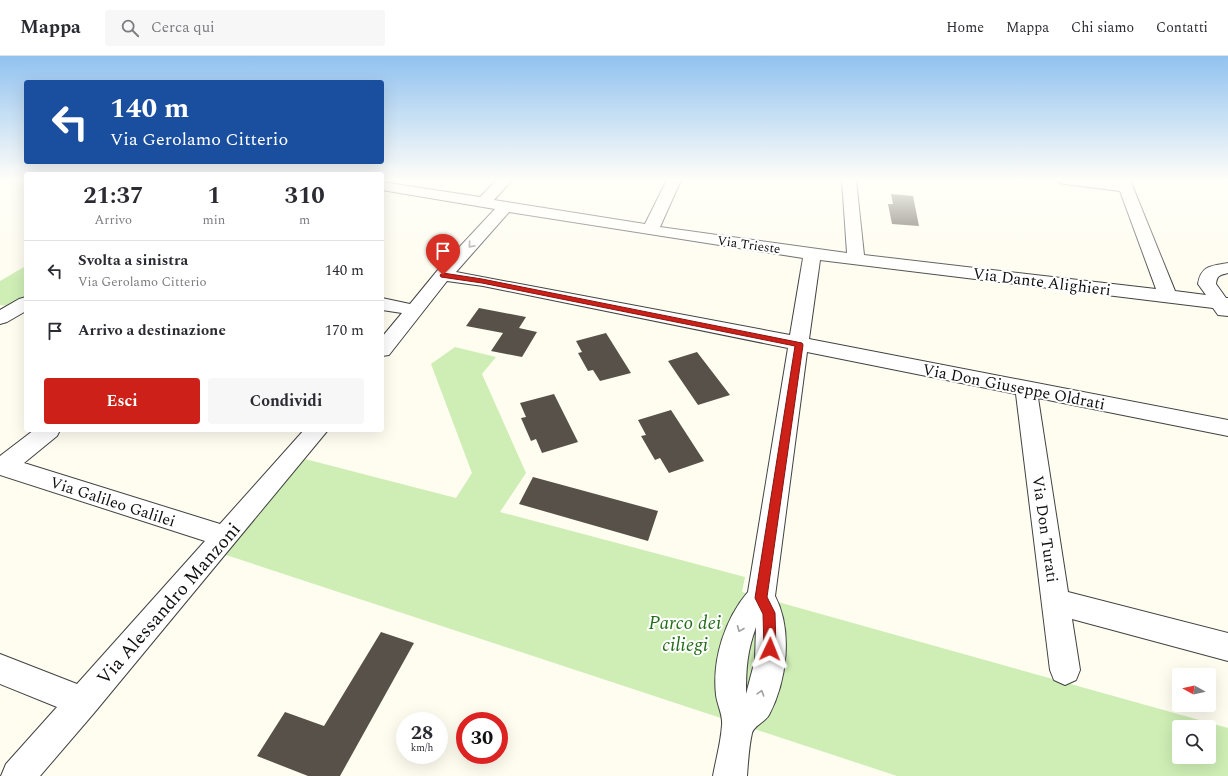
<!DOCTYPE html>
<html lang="it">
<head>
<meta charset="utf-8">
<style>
  :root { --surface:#fff; --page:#f7f7f7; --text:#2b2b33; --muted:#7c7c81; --line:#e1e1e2; --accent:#cd2018 }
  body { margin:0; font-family:Spectral,serif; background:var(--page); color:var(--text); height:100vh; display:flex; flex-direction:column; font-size:15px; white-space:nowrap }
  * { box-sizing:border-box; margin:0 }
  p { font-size:13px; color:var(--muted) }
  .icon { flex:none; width:22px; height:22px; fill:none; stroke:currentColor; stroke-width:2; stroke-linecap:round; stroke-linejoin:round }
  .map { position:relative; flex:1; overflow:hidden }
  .drawer { position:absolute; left:24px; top:116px; width:360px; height:260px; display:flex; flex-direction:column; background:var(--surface); border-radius:4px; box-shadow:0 4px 16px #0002 }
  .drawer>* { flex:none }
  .banner { position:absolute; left:24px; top:24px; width:360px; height:84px; border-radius:4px; box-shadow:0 4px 16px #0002; background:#1a4fa0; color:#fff; overflow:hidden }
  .needle { width:26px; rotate:278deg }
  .buttons { position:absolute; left:1172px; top:612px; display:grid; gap:8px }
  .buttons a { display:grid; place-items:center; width:44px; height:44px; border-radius:4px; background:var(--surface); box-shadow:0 4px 16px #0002; font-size:20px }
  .speed { position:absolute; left:396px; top:656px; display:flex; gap:8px; font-size:20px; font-weight:700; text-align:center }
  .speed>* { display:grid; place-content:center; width:52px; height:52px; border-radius:50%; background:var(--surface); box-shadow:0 4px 16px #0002; line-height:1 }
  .speed small { font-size:10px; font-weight:400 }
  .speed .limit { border:6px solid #d22; background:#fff; color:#111 }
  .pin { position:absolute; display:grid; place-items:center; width:34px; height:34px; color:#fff; margin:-41px -17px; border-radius:50% 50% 50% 0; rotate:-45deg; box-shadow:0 0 4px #0007 }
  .pin .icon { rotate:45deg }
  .me { position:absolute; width:44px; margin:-22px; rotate:2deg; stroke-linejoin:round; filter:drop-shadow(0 0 3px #0008) }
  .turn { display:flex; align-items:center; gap:14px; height:84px; padding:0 20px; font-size:18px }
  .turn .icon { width:52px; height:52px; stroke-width:2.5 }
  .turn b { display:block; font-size:28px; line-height:34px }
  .eta { display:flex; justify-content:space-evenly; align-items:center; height:68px; text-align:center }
  .eta b { font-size:24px; font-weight:700; line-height:28px }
  .cta { display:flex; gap:8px; margin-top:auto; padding:8px 20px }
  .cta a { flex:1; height:46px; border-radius:4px; background:var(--accent); color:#fff; font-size:16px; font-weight:700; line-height:46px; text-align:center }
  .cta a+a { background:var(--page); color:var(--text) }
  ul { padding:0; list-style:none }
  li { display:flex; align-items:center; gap:12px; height:60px; padding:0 20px; border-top:1px solid var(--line) }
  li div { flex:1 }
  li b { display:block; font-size:15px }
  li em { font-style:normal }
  header { display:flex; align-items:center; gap:24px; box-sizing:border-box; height:56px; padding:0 20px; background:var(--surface); border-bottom:1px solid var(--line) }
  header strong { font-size:19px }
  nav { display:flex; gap:22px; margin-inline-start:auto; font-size:14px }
  .search { width:280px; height:36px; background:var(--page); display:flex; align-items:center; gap:10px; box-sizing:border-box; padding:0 14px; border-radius:4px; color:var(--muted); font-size:15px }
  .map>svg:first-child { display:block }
  .green { fill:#ceeeb5; fill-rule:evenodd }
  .building { fill:#58514a }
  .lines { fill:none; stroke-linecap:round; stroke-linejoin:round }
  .minor-casing { stroke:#424242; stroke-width:2 }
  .minor { fill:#fff; fill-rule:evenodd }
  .oneway { stroke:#9f9f9f }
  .route { fill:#cd2018; stroke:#851510 }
  .labels { text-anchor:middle; stroke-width:4; stroke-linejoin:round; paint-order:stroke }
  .far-street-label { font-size:13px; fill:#0f0f0f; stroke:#fff }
  .street-label { font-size:16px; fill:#0f0f0f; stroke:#fff }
  .near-street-label { font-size:19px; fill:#0f0f0f; stroke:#fff }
  .near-park-label { font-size:19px; font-style:italic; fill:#226d18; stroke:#fff }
</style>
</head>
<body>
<header>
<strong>Mappa</strong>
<div class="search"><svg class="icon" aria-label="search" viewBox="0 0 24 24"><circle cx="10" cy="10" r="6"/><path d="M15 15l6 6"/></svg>Cerca qui</div>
<nav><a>Home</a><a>Mappa</a><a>Chi siamo</a><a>Contatti</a></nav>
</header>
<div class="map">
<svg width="1228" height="720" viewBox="0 0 1228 720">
  <rect width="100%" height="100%" fill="#fffdf0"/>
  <!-- green -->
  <path class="green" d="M 24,211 L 26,212 L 26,240 L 8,250 L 0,249 L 0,225 Z
    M 455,291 L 496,301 L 482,318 L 526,417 L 500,456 L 745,521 L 742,536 L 1228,672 L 1228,720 L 897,720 L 223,498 L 305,403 L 456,442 L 472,417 L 431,308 ZM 1179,671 L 1209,671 L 1209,701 L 1179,701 Z"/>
  <!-- building -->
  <path class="building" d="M 891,138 L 913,140 L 919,170 L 892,168 L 888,148 L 893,148 Z
    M 479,252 L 526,261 L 519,272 L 537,276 L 522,301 L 491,295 L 503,277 L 466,270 Z
    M 606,277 L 631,317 L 600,325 L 593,314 L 588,315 L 578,297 L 582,296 L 576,285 Z
    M 697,296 L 730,339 L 698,349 L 668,305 Z
    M 554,338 L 578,386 L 542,397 L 536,383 L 531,385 L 521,362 L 526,361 L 520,347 Z
    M 671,354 L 704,405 L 669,417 L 660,402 L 655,404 L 641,380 L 646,379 L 638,364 Z
    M 533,421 L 658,455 L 648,485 L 519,448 Z
    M 381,576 L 414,587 L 340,720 L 308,720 L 257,700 L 285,656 L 324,670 Z"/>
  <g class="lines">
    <!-- minor casing -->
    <g class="minor-casing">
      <path id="minor" d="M 497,124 L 512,124 L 494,144 L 645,168 L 667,124 L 681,124 L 660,171 L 847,197 L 842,124 L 856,124 L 864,199 L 1156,233 L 1120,135 L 1065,128 L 1060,127 L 1058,124 L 1102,124 L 1116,125 L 1116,124 L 1130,124 L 1175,235 L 1206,239 L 1198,228 C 1201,209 1212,210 1228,207 L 1228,217 C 1220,219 1217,219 1216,228 L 1226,242 L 1228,242 L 1228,260 L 1218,259 L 1213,252 L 820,204 L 809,283 L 1228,364 L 1228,380 L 1038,342 L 1068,536 L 1228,577 L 1228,605 L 1072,563 L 1080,614 L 1076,624 L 1065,629 L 1054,624 L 1050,614 L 1016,338 L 807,296 L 775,540 C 793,574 787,625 769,659 C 765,666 754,670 752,677 C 749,690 748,706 747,720 L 713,720 C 716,703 721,686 722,669 C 723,659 717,648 716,639 C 712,603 725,563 748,536 L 788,292 L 483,230 L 447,225 L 389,299 L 382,300 L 382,281 L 402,257 L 382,254 L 382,242 L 410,248 L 437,215 L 495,153 L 382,134 L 382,126 L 480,141 ZM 509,156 L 803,202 L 790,279 L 456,216 ZM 756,571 L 755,604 L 746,638 C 746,612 747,596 756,571 Z
        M 26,241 L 26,255 L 7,266 L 0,268 L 0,254 L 19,243 Z
        M 34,374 L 60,374 L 57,380 L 24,407 L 220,468 L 304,374 L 328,374 L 94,657 L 40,720 L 1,720 L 6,708 L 57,651 L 0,628 L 0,598 L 77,628 L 205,485 L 0,419 L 0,400 Z"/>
    </g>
    <!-- minor -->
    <use href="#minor" class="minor"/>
  </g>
  <!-- one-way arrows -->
  <defs><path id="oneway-chevron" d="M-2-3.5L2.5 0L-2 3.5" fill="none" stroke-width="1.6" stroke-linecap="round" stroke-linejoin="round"/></defs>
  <g class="oneway">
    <use href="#oneway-chevron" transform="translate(471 189) rotate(132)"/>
    <use href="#oneway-chevron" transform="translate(740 573) rotate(112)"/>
    <use href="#oneway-chevron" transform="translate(761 637) rotate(-72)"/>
  </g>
  <!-- sky -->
  <linearGradient id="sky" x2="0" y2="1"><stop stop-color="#91c2f0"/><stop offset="0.55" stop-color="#fffef8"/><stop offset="1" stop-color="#fffef8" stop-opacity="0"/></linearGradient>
  <rect width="1228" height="225" fill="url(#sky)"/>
  <!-- route -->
  <path class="route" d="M 443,217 L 482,223 L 802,287 L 803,289 L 767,541 L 775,557 L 776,593 L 774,597 L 770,599 L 765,597 L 764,593 L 763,558 L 755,542 L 795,290 L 482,227 L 441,221 L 440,219 Z"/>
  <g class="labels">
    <!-- far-street labels -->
    <g class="far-street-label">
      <text transform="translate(749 188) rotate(8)" y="5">Via Trieste</text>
    </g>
    <!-- street labels -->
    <g class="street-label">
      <text transform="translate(1042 225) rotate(7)" y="6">Via Dante Alighieri</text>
      <text transform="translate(1014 330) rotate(11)" y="6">Via Don Giuseppe Oldrati</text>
      <text transform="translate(113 445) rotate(18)" y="6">Via Galileo Galilei</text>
      <text transform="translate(1046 473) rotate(82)" y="6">Via Don Turati</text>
    </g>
    <!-- near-street labels -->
    <g class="near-street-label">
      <text transform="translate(168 547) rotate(-49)" y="7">Via Alessandro Manzoni</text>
    </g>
    <!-- near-park labels -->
    <g class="near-park-label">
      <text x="685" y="573">Parco dei<tspan x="685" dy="22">ciliegi</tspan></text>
    </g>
  </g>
</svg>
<div class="buttons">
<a><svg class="needle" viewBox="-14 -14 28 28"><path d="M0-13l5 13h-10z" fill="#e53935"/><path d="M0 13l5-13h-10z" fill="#7c7c81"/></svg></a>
<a><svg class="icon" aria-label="search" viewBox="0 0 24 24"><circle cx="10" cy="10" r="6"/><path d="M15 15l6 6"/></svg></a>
</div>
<div class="speed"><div>28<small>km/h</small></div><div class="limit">30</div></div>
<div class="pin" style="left:443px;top:219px;background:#d93025"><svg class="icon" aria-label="arrive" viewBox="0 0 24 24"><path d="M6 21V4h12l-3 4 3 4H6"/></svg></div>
<svg class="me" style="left:770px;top:593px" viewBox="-20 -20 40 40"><path d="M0-17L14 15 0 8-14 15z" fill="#cd2018" stroke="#fff" stroke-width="4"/></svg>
<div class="banner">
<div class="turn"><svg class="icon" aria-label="left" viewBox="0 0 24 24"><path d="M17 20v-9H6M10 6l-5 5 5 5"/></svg><div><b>140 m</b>Via Gerolamo Citterio</div></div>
</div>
<section class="drawer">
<div class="eta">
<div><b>21:37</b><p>Arrivo</p></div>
<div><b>1</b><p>min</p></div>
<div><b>310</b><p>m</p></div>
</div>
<ul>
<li><svg class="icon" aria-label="left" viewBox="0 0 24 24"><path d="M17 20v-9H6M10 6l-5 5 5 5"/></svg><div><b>Svolta a sinistra</b><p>Via Gerolamo Citterio</p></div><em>140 m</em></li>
<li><svg class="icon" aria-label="arrive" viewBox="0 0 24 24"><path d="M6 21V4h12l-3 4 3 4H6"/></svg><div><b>Arrivo a destinazione</b></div><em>170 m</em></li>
</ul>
<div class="cta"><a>Esci</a><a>Condividi</a></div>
</section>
</div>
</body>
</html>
